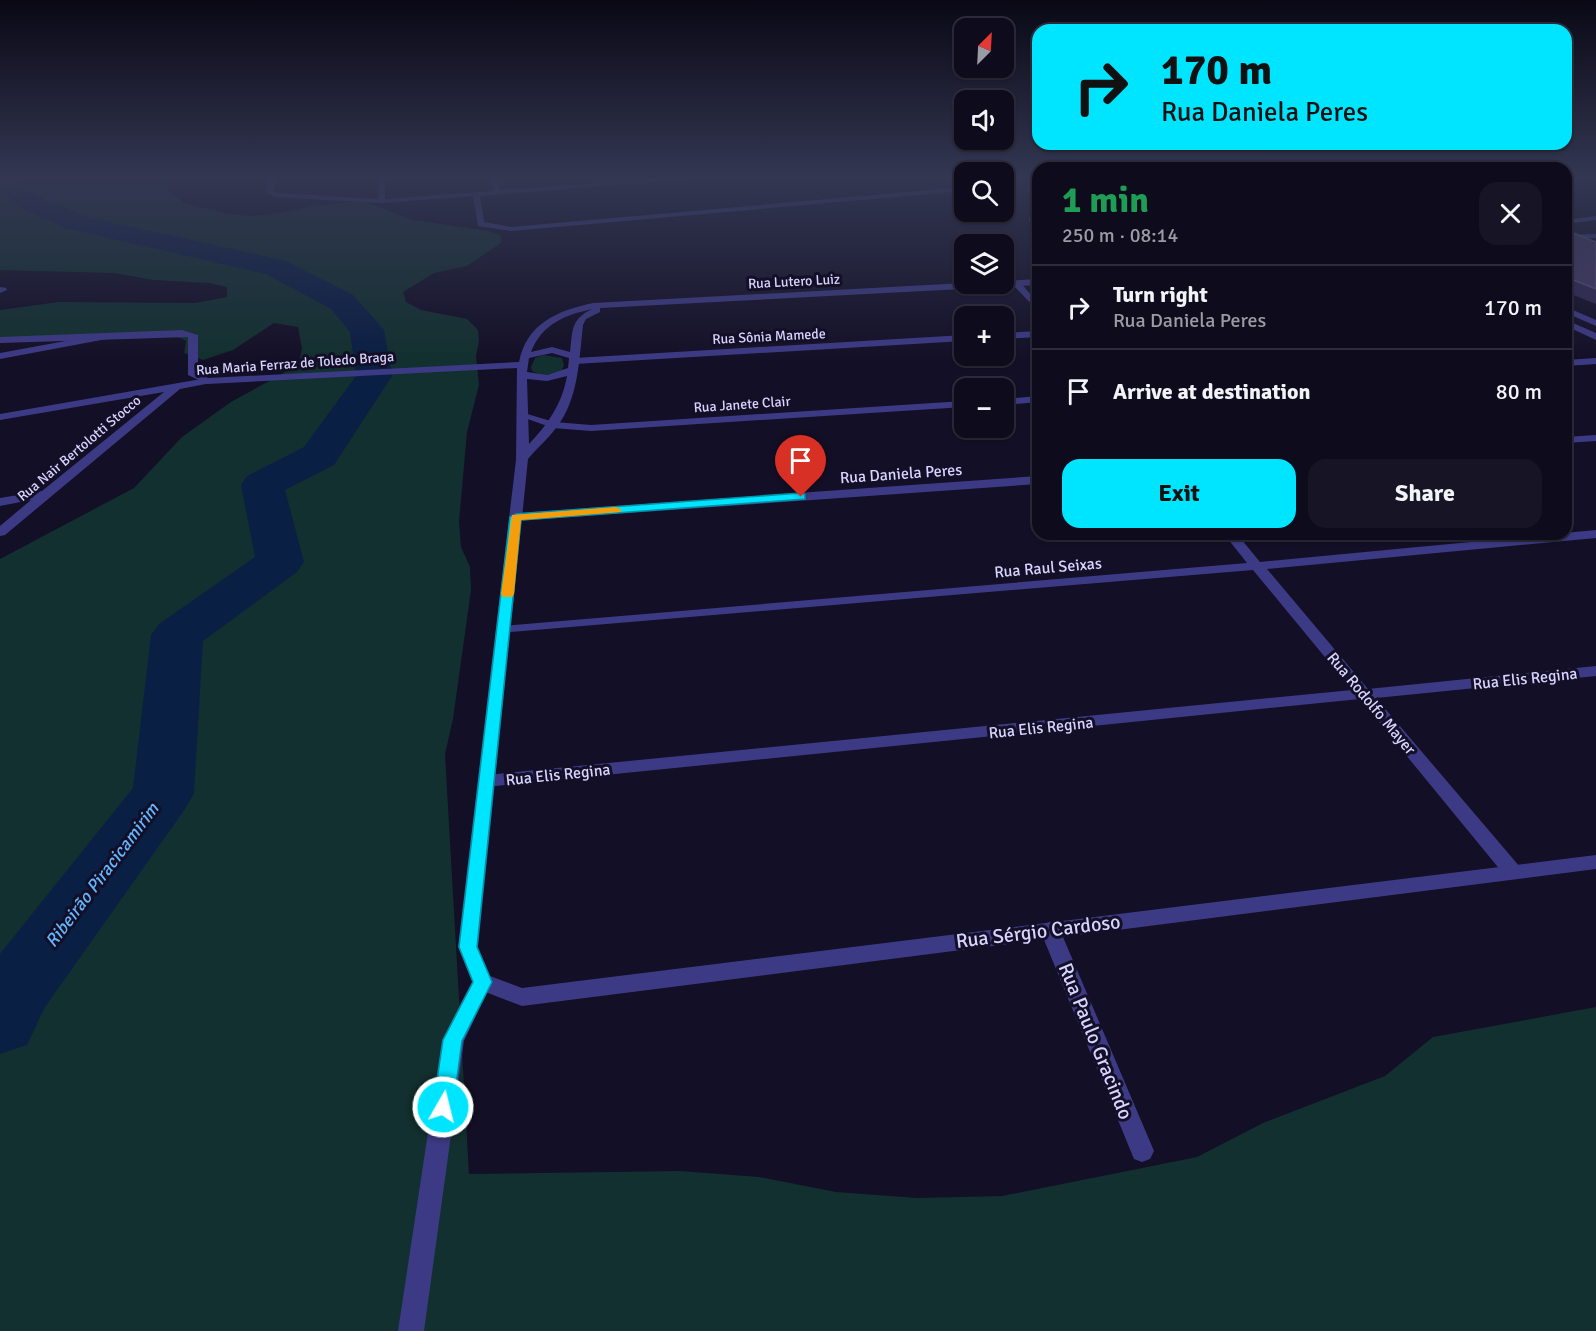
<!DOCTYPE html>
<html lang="en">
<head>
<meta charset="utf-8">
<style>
  :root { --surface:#0e0b1c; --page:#171425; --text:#f1f3f6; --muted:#9b9ba3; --line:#2e2b3b; --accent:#00e5ff }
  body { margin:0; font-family:Signika,sans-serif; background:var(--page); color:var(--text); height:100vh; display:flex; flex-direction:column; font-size:22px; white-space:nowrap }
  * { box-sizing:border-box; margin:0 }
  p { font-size:20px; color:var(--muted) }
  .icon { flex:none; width:33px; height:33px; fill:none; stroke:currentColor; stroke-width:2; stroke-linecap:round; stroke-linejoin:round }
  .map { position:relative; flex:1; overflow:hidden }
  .drawer { position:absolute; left:1032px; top:162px; width:540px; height:378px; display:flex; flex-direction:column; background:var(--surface); border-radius:18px; box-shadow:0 2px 4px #0004,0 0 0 2px var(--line) }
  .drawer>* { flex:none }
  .top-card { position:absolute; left:1032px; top:24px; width:540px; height:126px; border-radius:18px; box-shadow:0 2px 4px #0004,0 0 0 2px var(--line); background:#00e5ff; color:#111; overflow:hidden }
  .needle { width:39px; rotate:24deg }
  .tools { position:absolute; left:954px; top:18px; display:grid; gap:12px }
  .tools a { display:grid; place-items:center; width:60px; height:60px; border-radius:12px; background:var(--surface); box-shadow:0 2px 4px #0004,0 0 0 2px var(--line); font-size:30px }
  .pin { position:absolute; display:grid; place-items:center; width:51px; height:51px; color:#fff; margin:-62px -26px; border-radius:50% 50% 50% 0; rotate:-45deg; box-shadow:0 0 6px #0007 }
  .pin .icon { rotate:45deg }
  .me { position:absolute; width:66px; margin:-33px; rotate:8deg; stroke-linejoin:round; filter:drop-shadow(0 0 4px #0008) }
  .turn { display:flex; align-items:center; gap:21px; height:126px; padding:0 30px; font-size:27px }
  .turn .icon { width:78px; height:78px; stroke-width:2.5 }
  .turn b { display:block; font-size:42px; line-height:51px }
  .round { display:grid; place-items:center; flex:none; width:63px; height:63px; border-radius:18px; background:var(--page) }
  .headline { display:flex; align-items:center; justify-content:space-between; height:102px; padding:0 30px }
  h1 { font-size:36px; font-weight:800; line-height:45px; color:#1e9e55 }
  .action { display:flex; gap:12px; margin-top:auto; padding:12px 30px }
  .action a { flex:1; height:69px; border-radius:18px; background:var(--accent); color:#111; font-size:24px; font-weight:800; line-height:69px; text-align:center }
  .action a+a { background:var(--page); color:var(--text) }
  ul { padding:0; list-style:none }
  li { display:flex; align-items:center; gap:18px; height:84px; padding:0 30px; border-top:2px solid var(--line) }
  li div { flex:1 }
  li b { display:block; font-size:22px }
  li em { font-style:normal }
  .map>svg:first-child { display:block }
  .green { fill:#12302f }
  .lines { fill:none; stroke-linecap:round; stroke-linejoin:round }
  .river { fill:#0a1f44; fill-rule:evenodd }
  .service { fill:#3d3a85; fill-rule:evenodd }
  .minor { fill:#3d3a85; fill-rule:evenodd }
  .tertiary { fill:#3d3a85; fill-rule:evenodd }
  .wall { fill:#312854 }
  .shaded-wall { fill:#1d163a }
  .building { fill:#433a66; stroke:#5a527e; stroke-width:1.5 }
  .route { fill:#00e5ff; stroke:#0095a6; stroke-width:1.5 }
  .slow { fill:#f59e0b }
  .labels { text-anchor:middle; stroke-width:6; stroke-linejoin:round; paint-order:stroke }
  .far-street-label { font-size:14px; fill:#d9d4ff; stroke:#130f26 }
  .street-label { font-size:16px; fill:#d9d4ff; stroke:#130f26 }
  .water-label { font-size:18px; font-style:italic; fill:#62b6ff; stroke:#130f26 }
  .near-street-label { font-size:20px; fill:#d9d4ff; stroke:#130f26 }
</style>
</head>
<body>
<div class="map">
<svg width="1596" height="1331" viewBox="0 0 1596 1331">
  <rect width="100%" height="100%" fill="#130f26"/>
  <!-- green -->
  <path class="green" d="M 0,176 L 175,176 L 165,187 L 183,203 L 229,214 L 248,216 L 274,214 L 315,206 L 362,201 L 413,220 L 489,231 L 501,236 L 501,243 L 467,266 L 434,273 L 403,292 L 406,302 L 421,310 L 467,319 L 478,330 L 479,341 L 476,356 L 479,385 L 467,432 L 459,522 L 461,547 L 470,567 L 471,590 L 453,719 L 445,754 L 469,1174 L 680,1171 L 759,1177 L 836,1192 L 917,1198 L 1002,1196 L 1197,1157 L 1263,1123 L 1385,1076 L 1433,1037 L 1596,1007 L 1596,1331 L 0,1331 L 0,559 L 134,488 L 182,437 L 231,402 L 282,374 L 299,361 L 302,349 L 298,327 L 274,323 L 233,350 L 203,360 L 184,353 L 186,341 L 170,333 L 0,342 L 0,310 L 59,302 L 195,303 L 227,297 L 227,287 L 209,283 L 154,280 L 114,273 L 0,270 Z
    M 543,355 L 562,358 L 564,365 L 562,370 L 543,376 L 532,371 L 531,367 L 535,358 Z"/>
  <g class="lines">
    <!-- river -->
    <path class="river" d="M 0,176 L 14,176 L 36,196 L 83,216 L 286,261 L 353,295 L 384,330 L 392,376 L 334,465 L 285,490 L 304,562 L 297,572 L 203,641 L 194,793 L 185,809 L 45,1007 L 27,1045 L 0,1054 L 0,954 L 133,788 L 151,635 L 159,624 L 255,557 L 241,485 L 247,476 L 304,447 L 356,376 L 350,332 L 331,309 L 266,274 L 65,228 L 18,206 L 0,189 Z"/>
    <!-- service -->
    <path class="service" d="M 1596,234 L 1596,238 L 1566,239 L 1566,235 Z"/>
    <!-- minor -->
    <path class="minor" d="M 271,176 L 277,176 L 273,191 L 276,193 L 378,199 L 380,176 L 386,176 L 385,199 L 493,191 L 491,176 L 497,176 L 500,190 L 697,176 L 723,176 L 480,196 L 484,222 L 511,227 L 964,187 L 964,191 L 511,231 L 478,226 L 473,196 L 381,203 L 275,197 L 266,192 Z
      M 1029,217 L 1038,220 L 1038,226 L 1029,221 Z
      M 1013,281 L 1019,281 L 1038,303 L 1038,311 L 1013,285 Z
      M 0,287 L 6,288 L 7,290 L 0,293 Z
      M 1038,331 L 1038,337 L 1004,339 L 1004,333 Z
      M 109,333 L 114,336 L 112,338 L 0,359 L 0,353 Z
      M 964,335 L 964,341 L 575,364 L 570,361 L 575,358 Z
      M 1596,358 L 1596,364 L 1566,366 L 1566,360 Z
      M 207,378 L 212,381 L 211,383 L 180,389 L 5,535 L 0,536 L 0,526 L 31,500 L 0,506 L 0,498 L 42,491 L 164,392 L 0,420 L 0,414 Z
      M 1038,396 L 1038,402 L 1004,405 L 1004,399 Z
      M 964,401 L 964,407 L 591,431 L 553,428 L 519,416 L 524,413 L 554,422 L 591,425 Z
      M 1596,435 L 1596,441 L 1566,443 L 1566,437 Z
      M 1038,476 L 1038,484 L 516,521 L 510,517 L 516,513 Z
      M 1596,530 L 1596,538 L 1267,569 L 1368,689 L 1596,666 L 1596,676 L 1376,698 L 1520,867 L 1522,872 L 1520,877 L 1513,879 L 1506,877 L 1360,699 L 486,787 L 480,785 L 478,781 L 480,777 L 486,775 L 1352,690 L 1253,570 L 498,633 L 496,630 L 503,626 L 1247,563 L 1224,534 L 1237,534 L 1260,562 Z
      M 1050,922 L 1057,924 L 1060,930 L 1154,1151 L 1150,1159 L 1142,1162 L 1134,1159 L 1040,930 L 1043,924 Z
      M 482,973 L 489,976 L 492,982 L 464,1041 L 424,1331 L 398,1331 L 442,1040 L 475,976 Z"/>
    <!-- tertiary -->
    <path class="tertiary" d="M 1596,216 L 1596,220 L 1566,224 L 1566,220 Z
      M 1038,279 L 1038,285 L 600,308 L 600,312 L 586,319 L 583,325 C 579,359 579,399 556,428 C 548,439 537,448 528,459 L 478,947 L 490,976 L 522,988 L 1596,855 L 1596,869 L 522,1006 L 475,988 L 458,947 L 516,460 L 517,368 L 207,384 L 188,375 L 188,337 L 0,343 L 0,337 L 182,330 L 198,335 L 198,373 L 208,378 L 519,362 C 527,323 557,311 593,303 L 964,283 L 1004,284 L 1004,281 ZM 592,309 C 570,320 573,330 570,352 L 552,347 L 531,352 C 542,324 565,315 592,309 ZM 552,353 L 569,358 L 568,368 L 547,375 L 527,372 L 529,358 ZM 567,376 C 562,404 548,424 529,444 L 527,379 L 547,381 Z
      M 1566,307 L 1596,320 L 1596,326 L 1566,313 Z
      M 1566,320 L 1596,333 L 1596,340 L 1566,326 Z"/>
  </g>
  <!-- wall -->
  <path class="wall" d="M 1038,179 L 1038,198 L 1027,191 L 1028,180 Z
    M 1566,230 L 1596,242 L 1596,304 L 1566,292 Z"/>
  <!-- shaded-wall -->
  <path class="shaded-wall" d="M 1566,176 L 1596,176 L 1596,192 L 1566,195 Z"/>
  <!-- building -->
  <path class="building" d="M 1038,179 L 1038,186 L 1028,180 Z
    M 1566,230 L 1596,242 L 1596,289 L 1566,277 Z"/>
  <!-- sky -->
  <linearGradient id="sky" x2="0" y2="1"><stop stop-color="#0a0815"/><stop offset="0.49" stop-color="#333752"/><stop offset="1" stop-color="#333752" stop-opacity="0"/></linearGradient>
  <rect width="1596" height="362" fill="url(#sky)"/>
  <!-- route -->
  <path class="route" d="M 801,493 L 805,494 L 805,499 L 521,520 L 477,947 L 492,982 L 462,1041 L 453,1107 L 450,1114 L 443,1117 L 436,1114 L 433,1107 L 443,1040 L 473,982 L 459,947 L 510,517 L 516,514 Z"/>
  <!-- slow -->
  <path class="slow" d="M 616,507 L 622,510 L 620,512 L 521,520 L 514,594 L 512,597 L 503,597 L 501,594 L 512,515 Z"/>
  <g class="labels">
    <!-- far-street labels -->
    <g class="far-street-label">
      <text transform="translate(794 281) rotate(-3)" y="5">Rua Lutero Luiz</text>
      <text transform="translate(769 336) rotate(-3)" y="5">Rua Sônia Mamede</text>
      <text transform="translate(295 363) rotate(-4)" y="5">Rua Maria Ferraz de Toledo Braga</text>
      <text transform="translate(742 404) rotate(-4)" y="5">Rua Janete Clair</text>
      <text transform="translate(79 448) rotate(-40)" y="5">Rua Nair Bertolotti Stocco</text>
    </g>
    <!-- street labels -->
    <g class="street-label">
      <text transform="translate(901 473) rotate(-4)" y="6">Rua Daniela Peres</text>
      <text transform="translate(1048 567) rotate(-5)" y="6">Rua Raul Seixas</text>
      <text transform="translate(1525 678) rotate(-6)" y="6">Rua Elis Regina</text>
      <text transform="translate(1372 703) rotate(50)" y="6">Rua Rodolfo Mayer</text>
      <text transform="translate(1041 727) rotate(-6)" y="6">Rua Elis Regina</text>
      <text transform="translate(558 774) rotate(-6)" y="6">Rua Elis Regina</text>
    </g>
    <!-- water labels -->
    <g class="water-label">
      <text transform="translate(102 875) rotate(-53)" y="6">Ribeirão Piracicamirim</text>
    </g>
    <!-- near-street labels -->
    <g class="near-street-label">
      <text transform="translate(1038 931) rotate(-7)" y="7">Rua Sérgio Cardoso</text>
      <text transform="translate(1096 1041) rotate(68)" y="7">Rua Paulo Gracindo</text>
    </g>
  </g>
</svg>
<div class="tools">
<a><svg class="needle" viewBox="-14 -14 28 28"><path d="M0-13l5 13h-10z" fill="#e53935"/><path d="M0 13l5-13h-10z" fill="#9b9ba3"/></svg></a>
<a><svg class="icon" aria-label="sound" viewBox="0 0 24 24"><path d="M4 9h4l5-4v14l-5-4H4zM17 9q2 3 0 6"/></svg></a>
<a><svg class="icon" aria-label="search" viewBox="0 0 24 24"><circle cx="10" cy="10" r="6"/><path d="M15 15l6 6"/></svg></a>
<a><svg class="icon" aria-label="layers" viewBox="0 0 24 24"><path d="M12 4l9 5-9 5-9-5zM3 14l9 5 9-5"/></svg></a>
<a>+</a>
<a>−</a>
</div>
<div class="pin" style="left:801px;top:497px;background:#d93025"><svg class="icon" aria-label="arrive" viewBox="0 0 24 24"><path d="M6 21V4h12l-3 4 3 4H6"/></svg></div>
<svg class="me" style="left:443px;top:1107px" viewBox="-20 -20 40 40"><circle r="17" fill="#00e5ff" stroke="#fff" stroke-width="3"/><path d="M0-11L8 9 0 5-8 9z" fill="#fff"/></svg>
<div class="top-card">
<div class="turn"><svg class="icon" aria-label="right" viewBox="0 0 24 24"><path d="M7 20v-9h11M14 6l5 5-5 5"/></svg><div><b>170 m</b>Rua Daniela Peres</div></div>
</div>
<section class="drawer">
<div class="headline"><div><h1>1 min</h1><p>250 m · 08:14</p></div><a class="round"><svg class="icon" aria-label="close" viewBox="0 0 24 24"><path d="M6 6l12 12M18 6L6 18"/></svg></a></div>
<ul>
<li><svg class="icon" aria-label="right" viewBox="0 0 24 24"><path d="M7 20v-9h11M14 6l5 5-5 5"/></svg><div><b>Turn right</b><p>Rua Daniela Peres</p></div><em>170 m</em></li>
<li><svg class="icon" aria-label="arrive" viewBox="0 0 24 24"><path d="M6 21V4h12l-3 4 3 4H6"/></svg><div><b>Arrive at destination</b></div><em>80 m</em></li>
</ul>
<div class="action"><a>Exit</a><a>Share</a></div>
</section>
</div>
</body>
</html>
